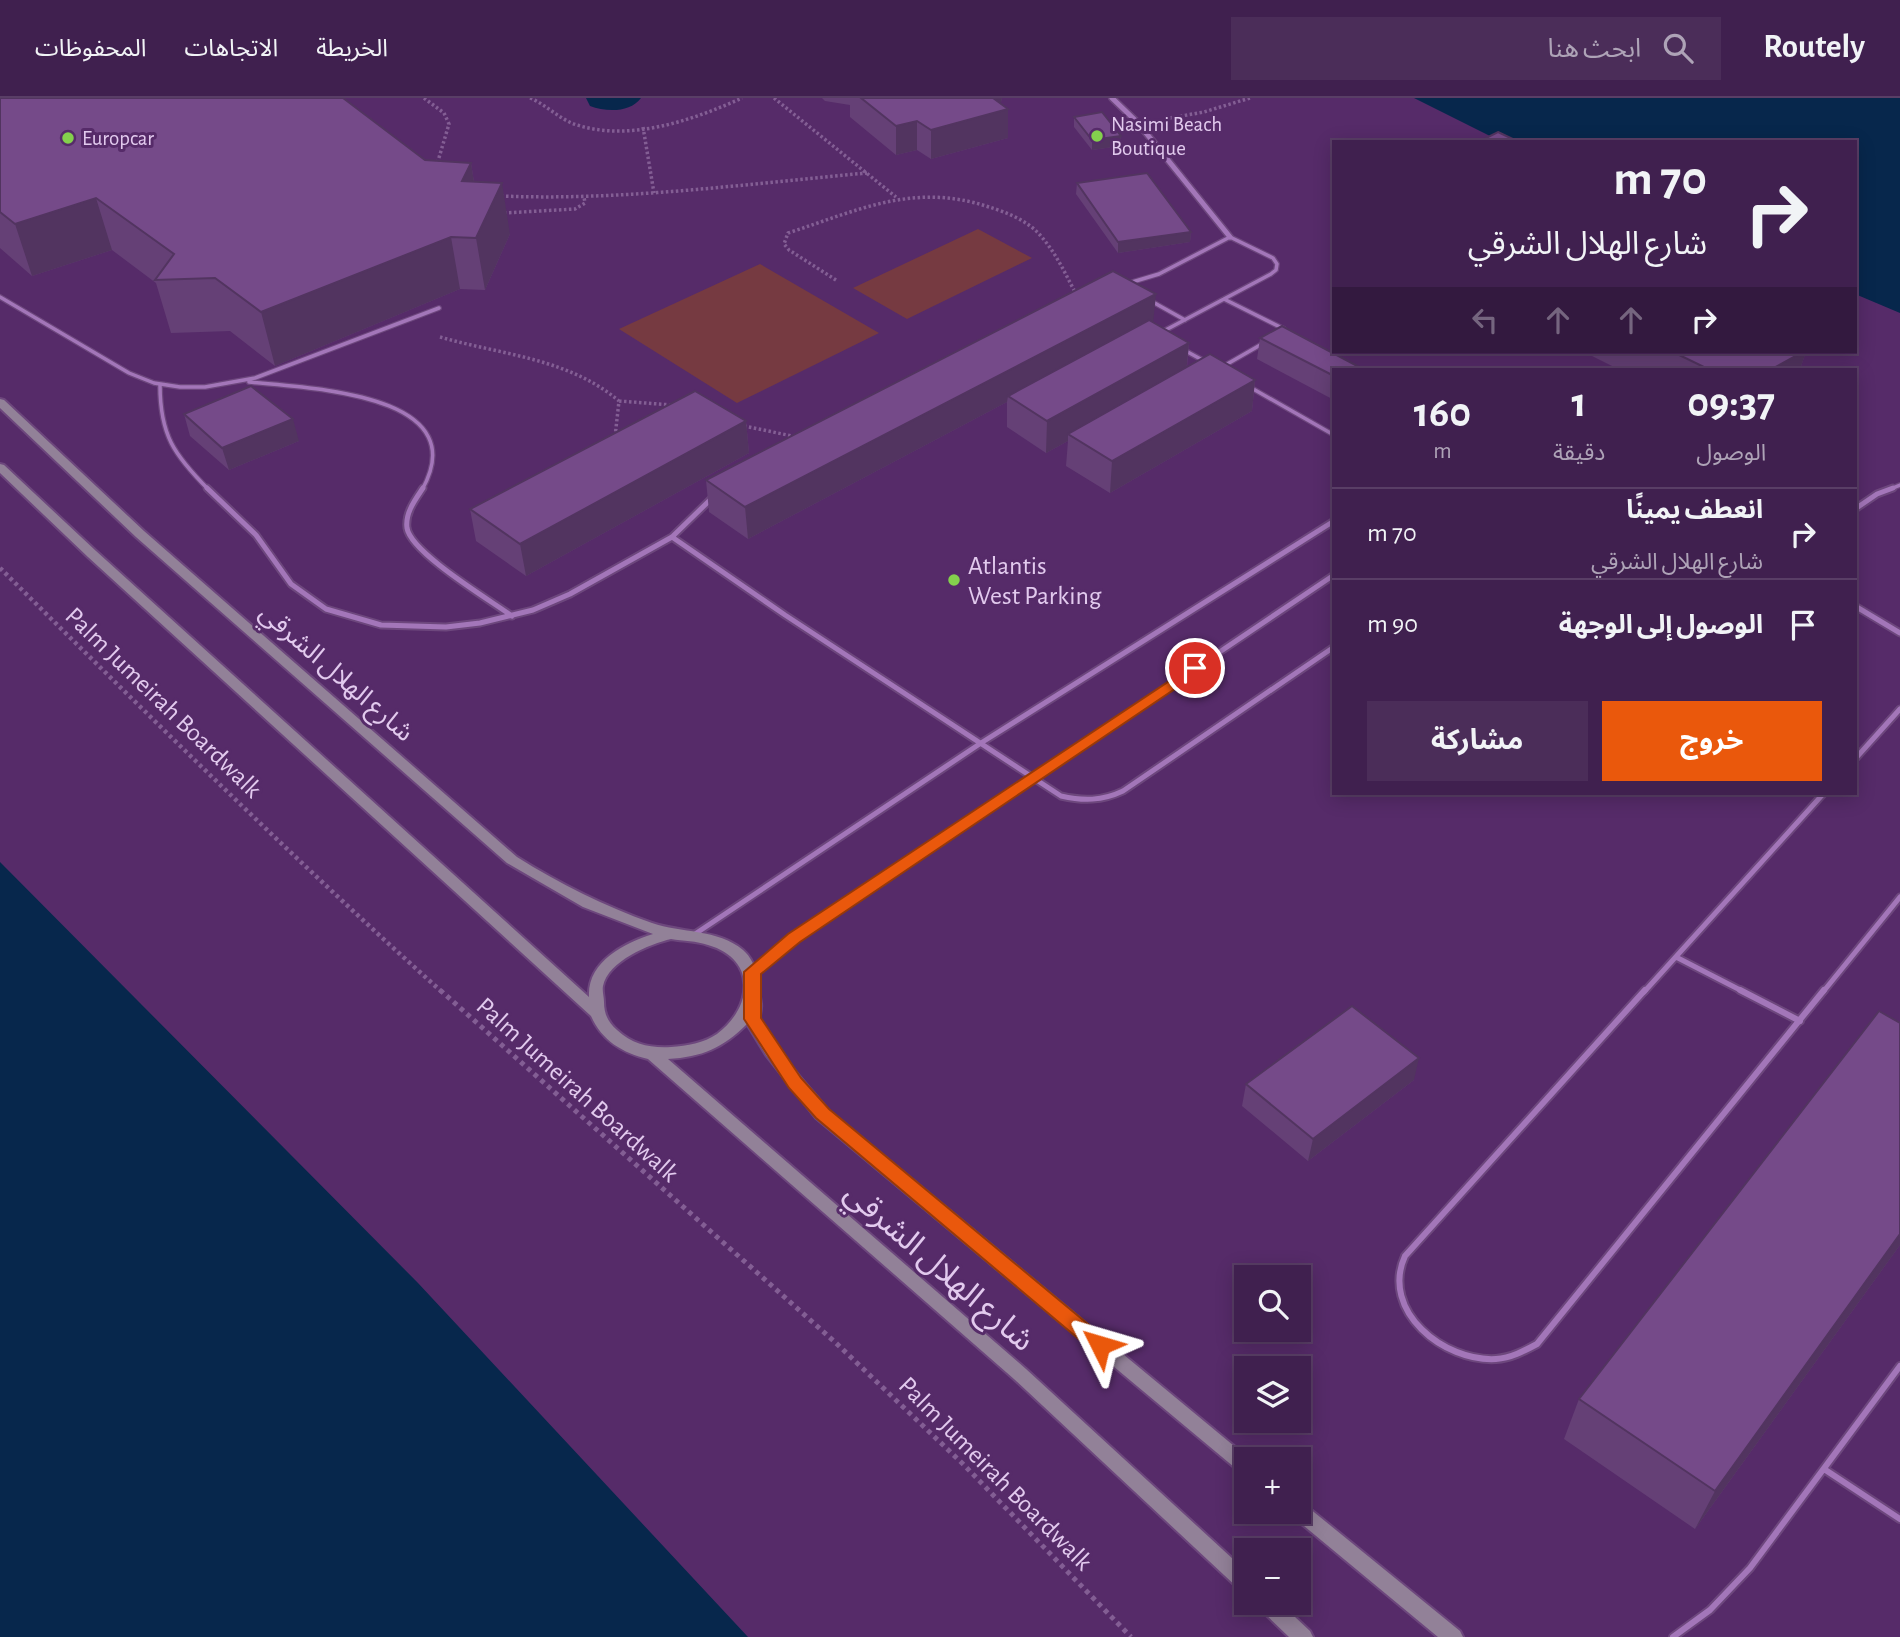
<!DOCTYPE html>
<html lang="ar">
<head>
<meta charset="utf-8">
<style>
  :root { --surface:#40204f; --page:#4b2d59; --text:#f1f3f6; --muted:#aea3b7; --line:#593e66; --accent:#ea580c }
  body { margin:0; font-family:"Alegreya Sans","Noto Sans Arabic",sans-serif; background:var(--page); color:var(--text); direction:rtl; height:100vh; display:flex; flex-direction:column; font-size:26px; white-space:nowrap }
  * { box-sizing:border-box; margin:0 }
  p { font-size:23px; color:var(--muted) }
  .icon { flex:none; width:38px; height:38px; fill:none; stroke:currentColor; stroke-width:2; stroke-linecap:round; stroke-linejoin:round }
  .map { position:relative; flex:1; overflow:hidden; direction:ltr }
  .panel { position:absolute; left:1332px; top:270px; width:525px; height:427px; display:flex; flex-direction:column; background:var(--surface); border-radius:0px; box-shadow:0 4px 18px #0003,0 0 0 2px var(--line); direction:rtl }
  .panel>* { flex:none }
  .guide { position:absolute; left:1332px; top:42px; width:525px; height:214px; border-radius:0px; box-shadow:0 4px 18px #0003,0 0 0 2px var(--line); direction:rtl; background:#40204f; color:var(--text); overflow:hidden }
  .fabs { position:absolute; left:1234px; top:1167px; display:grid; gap:14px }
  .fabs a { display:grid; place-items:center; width:77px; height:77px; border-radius:0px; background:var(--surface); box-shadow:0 4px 18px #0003,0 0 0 2px var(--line); font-size:35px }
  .pin { position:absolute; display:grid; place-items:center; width:60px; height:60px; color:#fff; margin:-30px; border:4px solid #fff; border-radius:50%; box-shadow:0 2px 7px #0007 }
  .me { position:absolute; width:77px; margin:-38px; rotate:310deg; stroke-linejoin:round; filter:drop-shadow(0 0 5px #0008) }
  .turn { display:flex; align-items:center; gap:24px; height:147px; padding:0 35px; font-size:32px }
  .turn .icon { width:91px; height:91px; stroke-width:2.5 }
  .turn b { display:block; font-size:49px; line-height:60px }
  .lanes { display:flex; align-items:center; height:66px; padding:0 35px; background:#0003; justify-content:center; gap:35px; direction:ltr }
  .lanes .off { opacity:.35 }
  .eta { display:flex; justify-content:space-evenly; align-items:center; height:119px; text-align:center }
  .eta b { font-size:42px; font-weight:700; line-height:49px }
  .action { display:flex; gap:14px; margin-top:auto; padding:14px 35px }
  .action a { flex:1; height:80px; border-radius:0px; background:var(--accent); color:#fff; font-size:28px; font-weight:700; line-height:80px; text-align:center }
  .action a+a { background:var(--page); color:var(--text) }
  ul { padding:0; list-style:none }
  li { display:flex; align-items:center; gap:21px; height:91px; padding:0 35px; border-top:2px solid var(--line) }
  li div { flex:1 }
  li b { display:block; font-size:26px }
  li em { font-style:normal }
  header { display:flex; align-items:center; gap:42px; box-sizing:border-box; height:98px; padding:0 35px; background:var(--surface); border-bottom:2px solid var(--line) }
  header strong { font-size:33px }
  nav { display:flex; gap:38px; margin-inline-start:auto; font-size:24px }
  .search { width:490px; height:63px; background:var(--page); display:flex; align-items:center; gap:18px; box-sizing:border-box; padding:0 24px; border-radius:0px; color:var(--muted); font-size:26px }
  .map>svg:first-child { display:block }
  .green { fill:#763a41 }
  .water { fill:#07274c }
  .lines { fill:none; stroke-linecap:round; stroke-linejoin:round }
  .lane-far2-casing { stroke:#6d477d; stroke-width:6 }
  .lane-far1-casing { stroke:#6d477d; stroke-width:9 }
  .lane-casing { stroke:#6d477d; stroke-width:10 }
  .street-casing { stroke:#6d477d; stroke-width:8 }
  .secondary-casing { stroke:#6d477d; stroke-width:4 }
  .path-far2 { stroke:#835e94; stroke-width:3.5; stroke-dasharray:2.5 2.5; stroke-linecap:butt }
  .path-far1 { stroke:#835e94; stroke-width:4.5; stroke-dasharray:3.5 3.5; stroke-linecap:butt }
  .path { stroke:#835e94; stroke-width:5; stroke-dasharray:4.5 4.5; stroke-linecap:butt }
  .lane-far2 { stroke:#a376b9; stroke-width:3.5 }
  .lane-far1 { stroke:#a376b9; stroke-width:5 }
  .lane { stroke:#a376b9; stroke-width:6 }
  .street { stroke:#a376b9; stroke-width:5 }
  .secondary { fill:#928198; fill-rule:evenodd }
  .wall { fill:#654076 }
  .shaded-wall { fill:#523460 }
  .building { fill:#754a89; stroke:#523460; stroke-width:2 }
  .route { fill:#ea580c; stroke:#983908; stroke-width:2 }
  .poi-dot { fill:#84d04d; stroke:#562b69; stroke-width:2.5 }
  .labels { text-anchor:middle; stroke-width:6; stroke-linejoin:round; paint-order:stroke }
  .far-poi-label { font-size:21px; fill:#e2caee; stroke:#562b69; text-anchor:start }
  .poi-label { font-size:26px; fill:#e2caee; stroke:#562b69; text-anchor:start }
  .street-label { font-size:26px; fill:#e2caee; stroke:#562b69 }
  .near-street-label { font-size:32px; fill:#e2caee; stroke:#562b69 }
</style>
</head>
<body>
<header>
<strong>Routely</strong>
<div class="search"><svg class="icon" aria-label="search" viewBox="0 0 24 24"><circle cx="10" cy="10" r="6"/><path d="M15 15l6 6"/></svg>ابحث هنا</div>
<nav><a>الخريطة</a><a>الاتجاهات</a><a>المحفوظات</a></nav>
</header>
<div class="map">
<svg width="1900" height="1539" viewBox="0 0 1900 1539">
  <rect width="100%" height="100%" fill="#562b69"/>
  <!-- green -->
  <path class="green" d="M 978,131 L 1032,160 L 907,221 L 853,190 Z
    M 760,166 L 879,235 L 737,305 L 619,231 Z"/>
  <!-- water -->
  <path class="water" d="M 586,0 L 641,0 C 630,15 606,14 590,8 Z
    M 1414,0 L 1900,0 L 1900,215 L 1855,196 L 1855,44 L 1502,44 Z
    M 0,764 L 418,1185 L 748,1539 L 0,1539 Z"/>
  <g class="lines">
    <!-- lane-far2 casing -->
    <g class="lane-far2-casing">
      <path id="lane-far2" d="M 1129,185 L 1159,176 L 1230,139 L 1273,160 L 1277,166 L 1276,172 L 1271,176 L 1160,235
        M 0,199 L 129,275 L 154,285 L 180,289 L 205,289 L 255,280 L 439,210
        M 1224,201 L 1284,231
        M 1151,203 L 1185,222
        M 1184,252 L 1206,264
        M 1222,269 L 1262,246
        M 249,284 C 304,290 477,294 422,392
        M 160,287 C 160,337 174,357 209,392
        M 1248,288 L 1334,337
        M 1888,392 L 1900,387"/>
    </g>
    <!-- lane-far1 casing -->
    <g class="lane-far1-casing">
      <path id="lane-far1" d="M 207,390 L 256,437 L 291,486 L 326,511 L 381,527 L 446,529 L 480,525 L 533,512 L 570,496 L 672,439 L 711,401
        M 423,390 C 415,402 405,415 407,430 C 411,455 490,502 512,518
        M 1855,411 L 1877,396 L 1893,390
        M 672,439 L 785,517 L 1061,698 C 1083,703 1102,703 1123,693 L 1334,549
        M 1855,508 L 1900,535
        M 1855,661 L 1900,611
        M 695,836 L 981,645 L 1334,423
        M 1676,859 L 1744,894
        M 752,874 L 794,840 L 1334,477
        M 1644,894 L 1824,695
        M 1823,894 L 1900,799"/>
    </g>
    <!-- lane casing -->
    <g class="lane-casing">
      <path id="lane" d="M 1645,892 L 1405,1158 C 1380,1213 1444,1264 1496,1261 C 1511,1260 1524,1253 1537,1246 L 1824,892
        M 1740,892 L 1800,923
        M 1824,1371 L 1900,1421
        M 1673,1539 L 1710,1512 L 1750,1470 L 1900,1268"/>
    </g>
    <!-- street casing -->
    <g class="street-casing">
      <path id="street" d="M 1112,0 L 1138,25 L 1230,139"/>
    </g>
    <!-- secondary casing -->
    <g class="secondary-casing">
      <path id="secondary" d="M 0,301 L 4,302 L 144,433 L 517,759 C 560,786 604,808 652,825 C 681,835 718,831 743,852 C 759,866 758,888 761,906 C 762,911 759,917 760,922 C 766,943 812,992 828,1012 L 1251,1362 L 1246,1362 L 1246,1376 L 1240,1374 L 816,1020 L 766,957 L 747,926 C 723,950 702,959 668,961 L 1026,1271 L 1246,1473 L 1246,1494 L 1239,1491 L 1014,1281 L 648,961 C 623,955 602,943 591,918 L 88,459 L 0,375 L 0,366 L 4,367 L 96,453 L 589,899 C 587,864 624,845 653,836 L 583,809 L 507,765 L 136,439 L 0,310 ZM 671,841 C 683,843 697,843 708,847 C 757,861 753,909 717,936 C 704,945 687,948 671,949 C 650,950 633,947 617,932 C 608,924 604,916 604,904 C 604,899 602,893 603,888 C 608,863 650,846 671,841 Z
        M 1298,1404 L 1304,1406 L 1460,1533 L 1463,1539 L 1438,1539 L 1292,1418 L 1290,1414 L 1298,1414 Z
        M 1258,1505 L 1280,1505 L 1310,1533 L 1313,1539 L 1289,1539 L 1260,1511 Z"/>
    </g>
    <!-- path-far2 -->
    <path class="path-far2" d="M 424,0 L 444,15 L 449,26 L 438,63 L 440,67
      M 530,0 C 547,7 560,22 577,27 C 631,44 693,22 742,0
      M 774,0 L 896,99
      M 1170,20 L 1204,14 L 1250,0
      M 643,29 L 654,95
      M 501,98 C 623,103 745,86 867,75
      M 504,115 L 575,111 L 585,105 L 584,99
      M 836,182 L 789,152 L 784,146 L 788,135 C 859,112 914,84 989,109 C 1006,114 1028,123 1040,137 C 1056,155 1065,175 1076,196
      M 440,239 C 502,257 568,260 619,303 L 615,339
      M 619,303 L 672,307
      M 744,328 L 797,339"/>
    <!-- path-far1 -->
    <path class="path-far1" d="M 0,470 C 145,614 290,758 442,894"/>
    <!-- path -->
    <path class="path" d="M 440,892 L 836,1245 L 963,1366 L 1131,1539"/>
    <!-- lane-far2 -->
    <use href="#lane-far2" class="lane-far2"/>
    <!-- lane-far1 -->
    <use href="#lane-far1" class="lane-far1"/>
    <!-- lane -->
    <use href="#lane" class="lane"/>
    <!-- street -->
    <use href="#street" class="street"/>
    <!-- secondary -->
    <use href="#secondary" class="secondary"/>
  </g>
  <!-- wall -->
  <path class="wall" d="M 0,0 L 425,62 L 471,65 L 474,84 L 510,136 L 485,192 L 460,191 L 275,268 L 230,233 L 171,235 L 156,185 L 112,152 L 32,178 L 0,150 Z
    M 822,0 L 1002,0 L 1001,4 L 999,4 L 1008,40 L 931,61 L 917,52 L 896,57 L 850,19 L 850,7 L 825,3 Z
    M 1074,19 L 1121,38 L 1120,48 L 1092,52 L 1074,29 Z
    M 1077,85 L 1191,134 L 1190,144 L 1118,155 L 1076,96 Z
    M 1154,225 L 1189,245 L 1187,269 L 1255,282 L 1252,313 L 1110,395 L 1066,368 L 1068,343 L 1046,355 L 1007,329 L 1007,304 L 748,441 L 709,414 L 706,382 Z
    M 1260,240 L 1334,271 L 1334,302 L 1257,261 Z
    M 1584,254 L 1806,254 L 1800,271 L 1618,271 Z
    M 184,316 L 299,343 L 229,372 L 190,338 Z
    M 746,323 L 749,355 L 526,478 L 476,443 L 470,411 Z
    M 1414,982 L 1308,1063 L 1242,1008 L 1246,986 Z
    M 1900,1147 L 1695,1431 L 1564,1341 L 1579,1301 Z"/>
  <!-- shaded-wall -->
  <path class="shaded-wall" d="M 970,0 L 1002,0 L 1001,4 L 970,12 Z
    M 1008,11 L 1008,40 L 931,61 L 931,32 Z
    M 917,23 L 917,52 L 896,57 L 896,28 Z
    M 1121,38 L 1120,48 L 1092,52 L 1092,42 Z
    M 471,65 L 479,116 L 462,83 Z
    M 502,85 L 510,136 L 485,192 L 476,140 Z
    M 96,100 L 112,152 L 32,178 L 15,126 Z
    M 1191,134 L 1190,144 L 1118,155 L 1118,144 Z
    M 451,139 L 460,191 L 275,268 L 261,214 Z
    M 1156,196 L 1153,227 L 1008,298 L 1007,304 L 748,441 L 745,409 Z
    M 1189,245 L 1186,276 L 1068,336 L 1068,343 L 1046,355 L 1047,323 Z
    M 1803,254 L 1806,254 L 1800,271 L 1772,271 Z
    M 1255,282 L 1252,313 L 1110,395 L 1112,363 Z
    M 293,321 L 299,343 L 229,372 L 222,350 Z
    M 746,323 L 749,355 L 526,478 L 520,446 Z
    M 1419,960 L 1414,982 L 1308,1063 L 1313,1041 Z
    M 1900,1136 L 1900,1147 L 1695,1431 L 1715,1393 Z"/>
  <!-- building -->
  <path class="building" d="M 0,0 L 343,0 L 425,62 L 471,65 L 462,83 L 502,85 L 476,140 L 451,139 L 261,214 L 215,180 L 155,182 L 174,156 L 96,100 L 15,126 L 0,114 Z
    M 861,0 L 993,0 L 1008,11 L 931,32 L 917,23 L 896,28 Z
    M 1102,14 L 1121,38 L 1092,42 L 1074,19 Z
    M 1498,34 L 1519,44 L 1478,44 Z
    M 1147,75 L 1191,134 L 1118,144 L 1077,85 Z
    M 1113,173 L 1156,196 L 745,409 L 706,382 Z
    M 1149,222 L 1189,245 L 1047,323 L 1008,298 Z
    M 1282,228 L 1363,271 L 1334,271 L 1334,278 L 1260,240 Z
    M 1673,254 L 1803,254 L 1772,271 L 1708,271 Z
    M 1210,256 L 1255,282 L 1112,363 L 1068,336 Z
    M 251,288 L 293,321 L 222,350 L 184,316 Z
    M 695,293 L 746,323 L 520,446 L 470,411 Z
    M 1352,908 L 1419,960 L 1313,1041 L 1246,986 Z
    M 1879,913 L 1900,925 L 1900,1136 L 1715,1393 L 1579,1301 Z"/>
  <!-- route -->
  <path class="route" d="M 1195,566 L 1202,570 L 1200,574 L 800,844 L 761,876 L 761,920 L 801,980 L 829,1011 L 1106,1241 L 1109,1247 L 1106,1253 L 1100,1255 L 1093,1253 L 816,1020 L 789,990 L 744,921 L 744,874 L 788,836 Z"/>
  <!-- markers -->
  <g class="poi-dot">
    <circle cx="1097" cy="38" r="7"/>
    <circle cx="68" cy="40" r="7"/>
    <circle cx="954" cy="482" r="7"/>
  </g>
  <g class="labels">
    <!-- far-poi labels -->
    <g class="far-poi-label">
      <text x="1111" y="33">Nasimi Beach<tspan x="1111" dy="24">Boutique</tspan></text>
      <text x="82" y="47">Europcar</text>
    </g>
    <!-- poi labels -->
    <g class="poi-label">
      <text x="968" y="476">Atlantis<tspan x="968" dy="30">West Parking</tspan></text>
    </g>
    <!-- street labels -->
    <g class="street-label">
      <text transform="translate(337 574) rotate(41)" y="9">شارع الهلال الشرقي</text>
      <text transform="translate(164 604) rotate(44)" y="9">Palm Jumeirah Boardwalk</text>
      <text transform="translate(578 991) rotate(42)" y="9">Palm Jumeirah Boardwalk</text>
      <text transform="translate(996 1375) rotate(45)" y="9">Palm Jumeirah Boardwalk</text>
    </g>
    <!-- near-street labels -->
    <g class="near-street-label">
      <text transform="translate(940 1168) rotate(41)" y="11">شارع الهلال الشرقي</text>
    </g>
  </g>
</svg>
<div class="fabs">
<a><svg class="icon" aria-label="search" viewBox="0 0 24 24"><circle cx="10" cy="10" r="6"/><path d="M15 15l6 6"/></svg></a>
<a><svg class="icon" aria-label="layers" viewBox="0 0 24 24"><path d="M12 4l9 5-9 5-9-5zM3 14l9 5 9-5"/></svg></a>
<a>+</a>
<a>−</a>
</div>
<div class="pin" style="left:1195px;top:570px;background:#d93025"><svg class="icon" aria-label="arrive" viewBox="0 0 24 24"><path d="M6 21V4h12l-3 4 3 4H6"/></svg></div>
<svg class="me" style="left:1100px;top:1247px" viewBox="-20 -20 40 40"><path d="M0-17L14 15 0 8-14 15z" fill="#ea580c" stroke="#fff" stroke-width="4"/></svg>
<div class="guide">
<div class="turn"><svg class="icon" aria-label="right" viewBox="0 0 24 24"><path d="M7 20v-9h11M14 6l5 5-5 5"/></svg><div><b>70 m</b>شارع الهلال الشرقي</div></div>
<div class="lanes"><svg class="icon off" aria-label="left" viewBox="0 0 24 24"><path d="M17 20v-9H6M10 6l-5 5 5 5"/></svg><svg class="icon off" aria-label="ahead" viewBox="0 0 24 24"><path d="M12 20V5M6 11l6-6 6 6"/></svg><svg class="icon off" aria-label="ahead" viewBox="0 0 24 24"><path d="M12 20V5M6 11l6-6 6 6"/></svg><svg class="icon" aria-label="right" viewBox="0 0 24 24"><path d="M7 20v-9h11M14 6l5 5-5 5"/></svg></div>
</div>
<section class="panel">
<div class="eta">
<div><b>09:37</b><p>الوصول</p></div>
<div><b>1</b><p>دقيقة</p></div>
<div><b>160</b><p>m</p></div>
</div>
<ul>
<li><svg class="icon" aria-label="right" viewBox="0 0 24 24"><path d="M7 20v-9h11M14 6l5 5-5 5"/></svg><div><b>انعطف يمينًا</b><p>شارع الهلال الشرقي</p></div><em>70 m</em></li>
<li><svg class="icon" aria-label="arrive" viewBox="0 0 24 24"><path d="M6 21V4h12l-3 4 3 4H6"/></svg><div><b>الوصول إلى الوجهة</b></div><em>90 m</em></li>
</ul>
<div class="action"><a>خروج</a><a>مشاركة</a></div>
</section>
</div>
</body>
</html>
